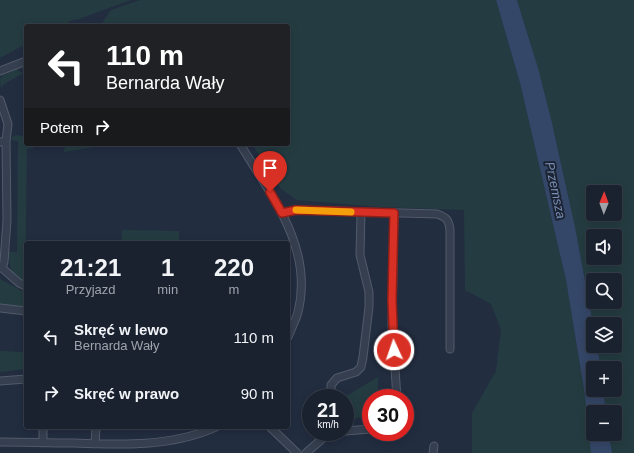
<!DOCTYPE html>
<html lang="pl">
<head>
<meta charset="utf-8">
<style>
  :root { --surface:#1a2230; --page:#272f3c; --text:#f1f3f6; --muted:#9fa4ab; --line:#383f4c }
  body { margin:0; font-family:Arial,sans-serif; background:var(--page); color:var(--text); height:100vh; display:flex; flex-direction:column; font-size:15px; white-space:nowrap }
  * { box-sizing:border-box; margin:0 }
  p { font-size:13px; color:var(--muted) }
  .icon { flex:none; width:22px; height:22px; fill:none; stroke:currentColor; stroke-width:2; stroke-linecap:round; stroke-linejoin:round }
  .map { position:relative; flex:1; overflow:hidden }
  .sheet { position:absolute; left:24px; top:241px; width:266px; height:188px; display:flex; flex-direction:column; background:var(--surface); border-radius:4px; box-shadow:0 2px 10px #0003,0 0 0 1px var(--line) }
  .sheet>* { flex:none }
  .hud { position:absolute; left:24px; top:24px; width:266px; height:122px; border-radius:4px; box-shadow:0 2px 10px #0003,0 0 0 1px var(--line); background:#202124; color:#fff; overflow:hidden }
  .needle { width:26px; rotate:1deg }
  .controls { position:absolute; left:586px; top:185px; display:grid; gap:8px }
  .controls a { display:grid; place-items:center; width:36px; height:36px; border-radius:4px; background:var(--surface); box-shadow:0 2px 10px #0003,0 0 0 1px var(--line); font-size:20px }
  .speed { position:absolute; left:302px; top:389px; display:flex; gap:8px; font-size:20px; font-weight:700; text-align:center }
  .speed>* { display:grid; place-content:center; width:52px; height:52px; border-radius:50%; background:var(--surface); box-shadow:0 2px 10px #0003,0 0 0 1px var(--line); line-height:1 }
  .speed small { font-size:10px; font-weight:400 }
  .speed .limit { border:6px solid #d22; background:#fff; color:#111 }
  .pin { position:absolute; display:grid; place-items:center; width:34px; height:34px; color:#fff; margin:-41px -17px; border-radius:50% 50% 50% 0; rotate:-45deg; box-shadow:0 0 4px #0007 }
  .pin .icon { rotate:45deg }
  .me { position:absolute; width:44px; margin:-22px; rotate:357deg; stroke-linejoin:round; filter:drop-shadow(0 0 3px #0008) }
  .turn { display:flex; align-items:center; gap:14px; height:84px; padding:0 16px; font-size:18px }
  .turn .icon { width:52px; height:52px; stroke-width:2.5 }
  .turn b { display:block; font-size:28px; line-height:34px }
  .then { display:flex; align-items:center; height:38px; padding:0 16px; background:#0003; gap:8px; font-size:15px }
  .eta { display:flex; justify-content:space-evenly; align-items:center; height:68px; text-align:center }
  .eta b { font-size:24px; font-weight:700; line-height:28px }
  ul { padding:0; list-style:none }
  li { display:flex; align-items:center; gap:12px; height:56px; padding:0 16px }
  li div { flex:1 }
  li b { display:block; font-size:15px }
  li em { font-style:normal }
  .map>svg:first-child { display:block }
  .green { fill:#243c41; fill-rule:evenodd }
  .water { fill:#354768 }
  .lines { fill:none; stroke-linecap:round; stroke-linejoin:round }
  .street-casing { stroke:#525a6a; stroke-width:9 }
  .street { stroke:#363f4f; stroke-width:7 }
  .route-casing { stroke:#8d1f18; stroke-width:10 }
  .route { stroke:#d93025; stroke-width:7 }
  .slow { stroke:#f59e0b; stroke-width:7 }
  .labels { text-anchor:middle; stroke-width:4; stroke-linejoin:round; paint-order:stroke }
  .water-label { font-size:13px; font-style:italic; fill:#788eb4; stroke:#1c2434 }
</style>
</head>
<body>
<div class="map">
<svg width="634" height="453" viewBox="0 0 634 453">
  <rect width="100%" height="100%" fill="#222d40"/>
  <!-- green -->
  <path class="green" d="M 0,0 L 131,0 L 76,20 L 75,19 L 61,26 L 26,26 L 26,44 L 0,58 Z
    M 140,0 L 496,0 L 520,83 L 566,280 L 585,396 L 592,453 L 472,453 L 472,413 L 496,371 L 501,329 L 491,304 L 465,290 L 464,210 L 380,207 L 297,200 L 281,189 L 252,144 L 288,144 L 288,26 L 100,26 L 111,10 Z
    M 517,0 L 634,0 L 634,453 L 612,453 L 609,434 L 615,434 L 615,412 L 606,412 L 603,390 L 615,390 L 615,368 L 601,368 L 597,346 L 615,346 L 615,324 L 593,324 C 573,215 552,106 517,0 ZM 593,192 L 615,192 L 615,214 L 593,214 ZM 593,236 L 615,236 L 615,258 L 593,258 ZM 593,280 L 615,280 L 615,302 L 593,302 Z
    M 17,69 L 20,72 L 24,73 L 4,84 L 1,89 L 0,79 L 2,76 Z
    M 18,135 L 26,137 L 26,144 L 32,144 L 34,148 L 27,149 L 25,280 C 10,278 9,265 9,252 L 17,252 L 18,141 L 11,140 L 13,136 Z
    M 65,144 L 96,144 L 96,147 L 64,152 Z
    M 122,230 L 179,231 L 179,243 L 121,243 Z
    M 0,279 L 26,293 L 26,309 L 0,305 Z
    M 0,351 L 26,352 L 26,369 L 0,372 Z
    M 378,377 L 378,398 L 371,398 L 371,416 L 345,420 L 345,398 L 343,398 Z"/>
  <!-- water -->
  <path class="water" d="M 496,0 L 517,0 L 538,68 L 552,123 L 575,227 L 593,324 L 593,346 L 597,346 L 601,368 L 593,368 L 593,390 L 603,390 L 606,412 L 593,412 L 593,434 L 609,434 L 612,453 L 591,453 L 585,396 L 566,280 L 520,83 Z"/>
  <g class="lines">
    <!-- street casing -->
    <g class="street-casing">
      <path id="street" d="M 0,71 L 26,61
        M 0,100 L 8,124 L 6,141
        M 0,142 L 6,141 L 7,220 L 4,262 L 2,268 L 19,283 L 26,286
        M 240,144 C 271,195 314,248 298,312 C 296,320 291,329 288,337
        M 283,213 L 296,210 L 437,214 C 447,217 449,221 450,230 L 450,349
        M 394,213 L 392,325 L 397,398
        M 0,308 L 26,311
        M 0,381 L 26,379
        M 331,398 L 331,385 L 337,378 L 356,372 L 361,367 L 363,357 L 369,307 L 369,292 L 360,255 L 361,212
        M 43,427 L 43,443
        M 270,427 L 297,453
        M 345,431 L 371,429
        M 0,442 C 25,442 49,443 74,443 C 120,445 172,447 216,427
        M 95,444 L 96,427
        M 306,453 L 330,432
        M 433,453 L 434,446"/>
    </g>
    <!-- street -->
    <use href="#street" class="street"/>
  </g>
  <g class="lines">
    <!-- route casing -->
    <g class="route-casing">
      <path id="route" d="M 270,192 L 282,213 L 296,210 L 394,213 L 392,300 L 394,350"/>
    </g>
    <!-- route -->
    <use href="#route" class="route"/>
    <!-- slow -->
    <path class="slow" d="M 296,210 L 351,212"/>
  </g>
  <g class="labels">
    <!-- water labels -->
    <g class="water-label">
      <text transform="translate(556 190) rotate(78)" y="5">Przemsza</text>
    </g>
  </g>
</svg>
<div class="controls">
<a><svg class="needle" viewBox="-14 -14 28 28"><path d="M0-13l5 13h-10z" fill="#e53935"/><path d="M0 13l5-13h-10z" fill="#9fa4ab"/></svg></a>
<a><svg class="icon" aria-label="sound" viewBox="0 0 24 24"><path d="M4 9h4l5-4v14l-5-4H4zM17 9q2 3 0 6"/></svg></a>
<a><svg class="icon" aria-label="search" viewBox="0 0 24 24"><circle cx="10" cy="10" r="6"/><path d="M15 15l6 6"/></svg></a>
<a><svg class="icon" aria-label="layers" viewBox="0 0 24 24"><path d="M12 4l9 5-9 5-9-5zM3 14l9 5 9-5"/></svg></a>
<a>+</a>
<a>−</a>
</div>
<div class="speed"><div>21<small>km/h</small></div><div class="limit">30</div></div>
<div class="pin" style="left:270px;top:192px;background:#d93025"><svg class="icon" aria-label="arrive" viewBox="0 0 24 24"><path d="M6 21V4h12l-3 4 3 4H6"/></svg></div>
<svg class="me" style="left:394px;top:350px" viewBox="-20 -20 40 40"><circle r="17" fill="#d93025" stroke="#fff" stroke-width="3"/><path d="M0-11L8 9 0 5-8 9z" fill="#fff"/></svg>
<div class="hud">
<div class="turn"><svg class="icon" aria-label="left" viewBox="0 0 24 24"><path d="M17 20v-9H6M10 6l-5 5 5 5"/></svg><div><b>110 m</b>Bernarda Wały</div></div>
<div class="then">Potem<svg class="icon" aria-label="right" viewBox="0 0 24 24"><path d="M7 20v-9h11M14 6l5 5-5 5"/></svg></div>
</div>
<section class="sheet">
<div class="eta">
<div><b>21:21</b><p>Przyjazd</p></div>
<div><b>1</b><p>min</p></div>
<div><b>220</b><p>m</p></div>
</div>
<ul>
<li><svg class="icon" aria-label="left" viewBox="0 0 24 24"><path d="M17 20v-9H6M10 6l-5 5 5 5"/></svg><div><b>Skręć w lewo</b><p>Bernarda Wały</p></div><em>110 m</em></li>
<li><svg class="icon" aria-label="right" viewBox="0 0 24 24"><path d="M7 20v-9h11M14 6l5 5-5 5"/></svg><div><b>Skręć w prawo</b></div><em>90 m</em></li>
</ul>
</section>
</div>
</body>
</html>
